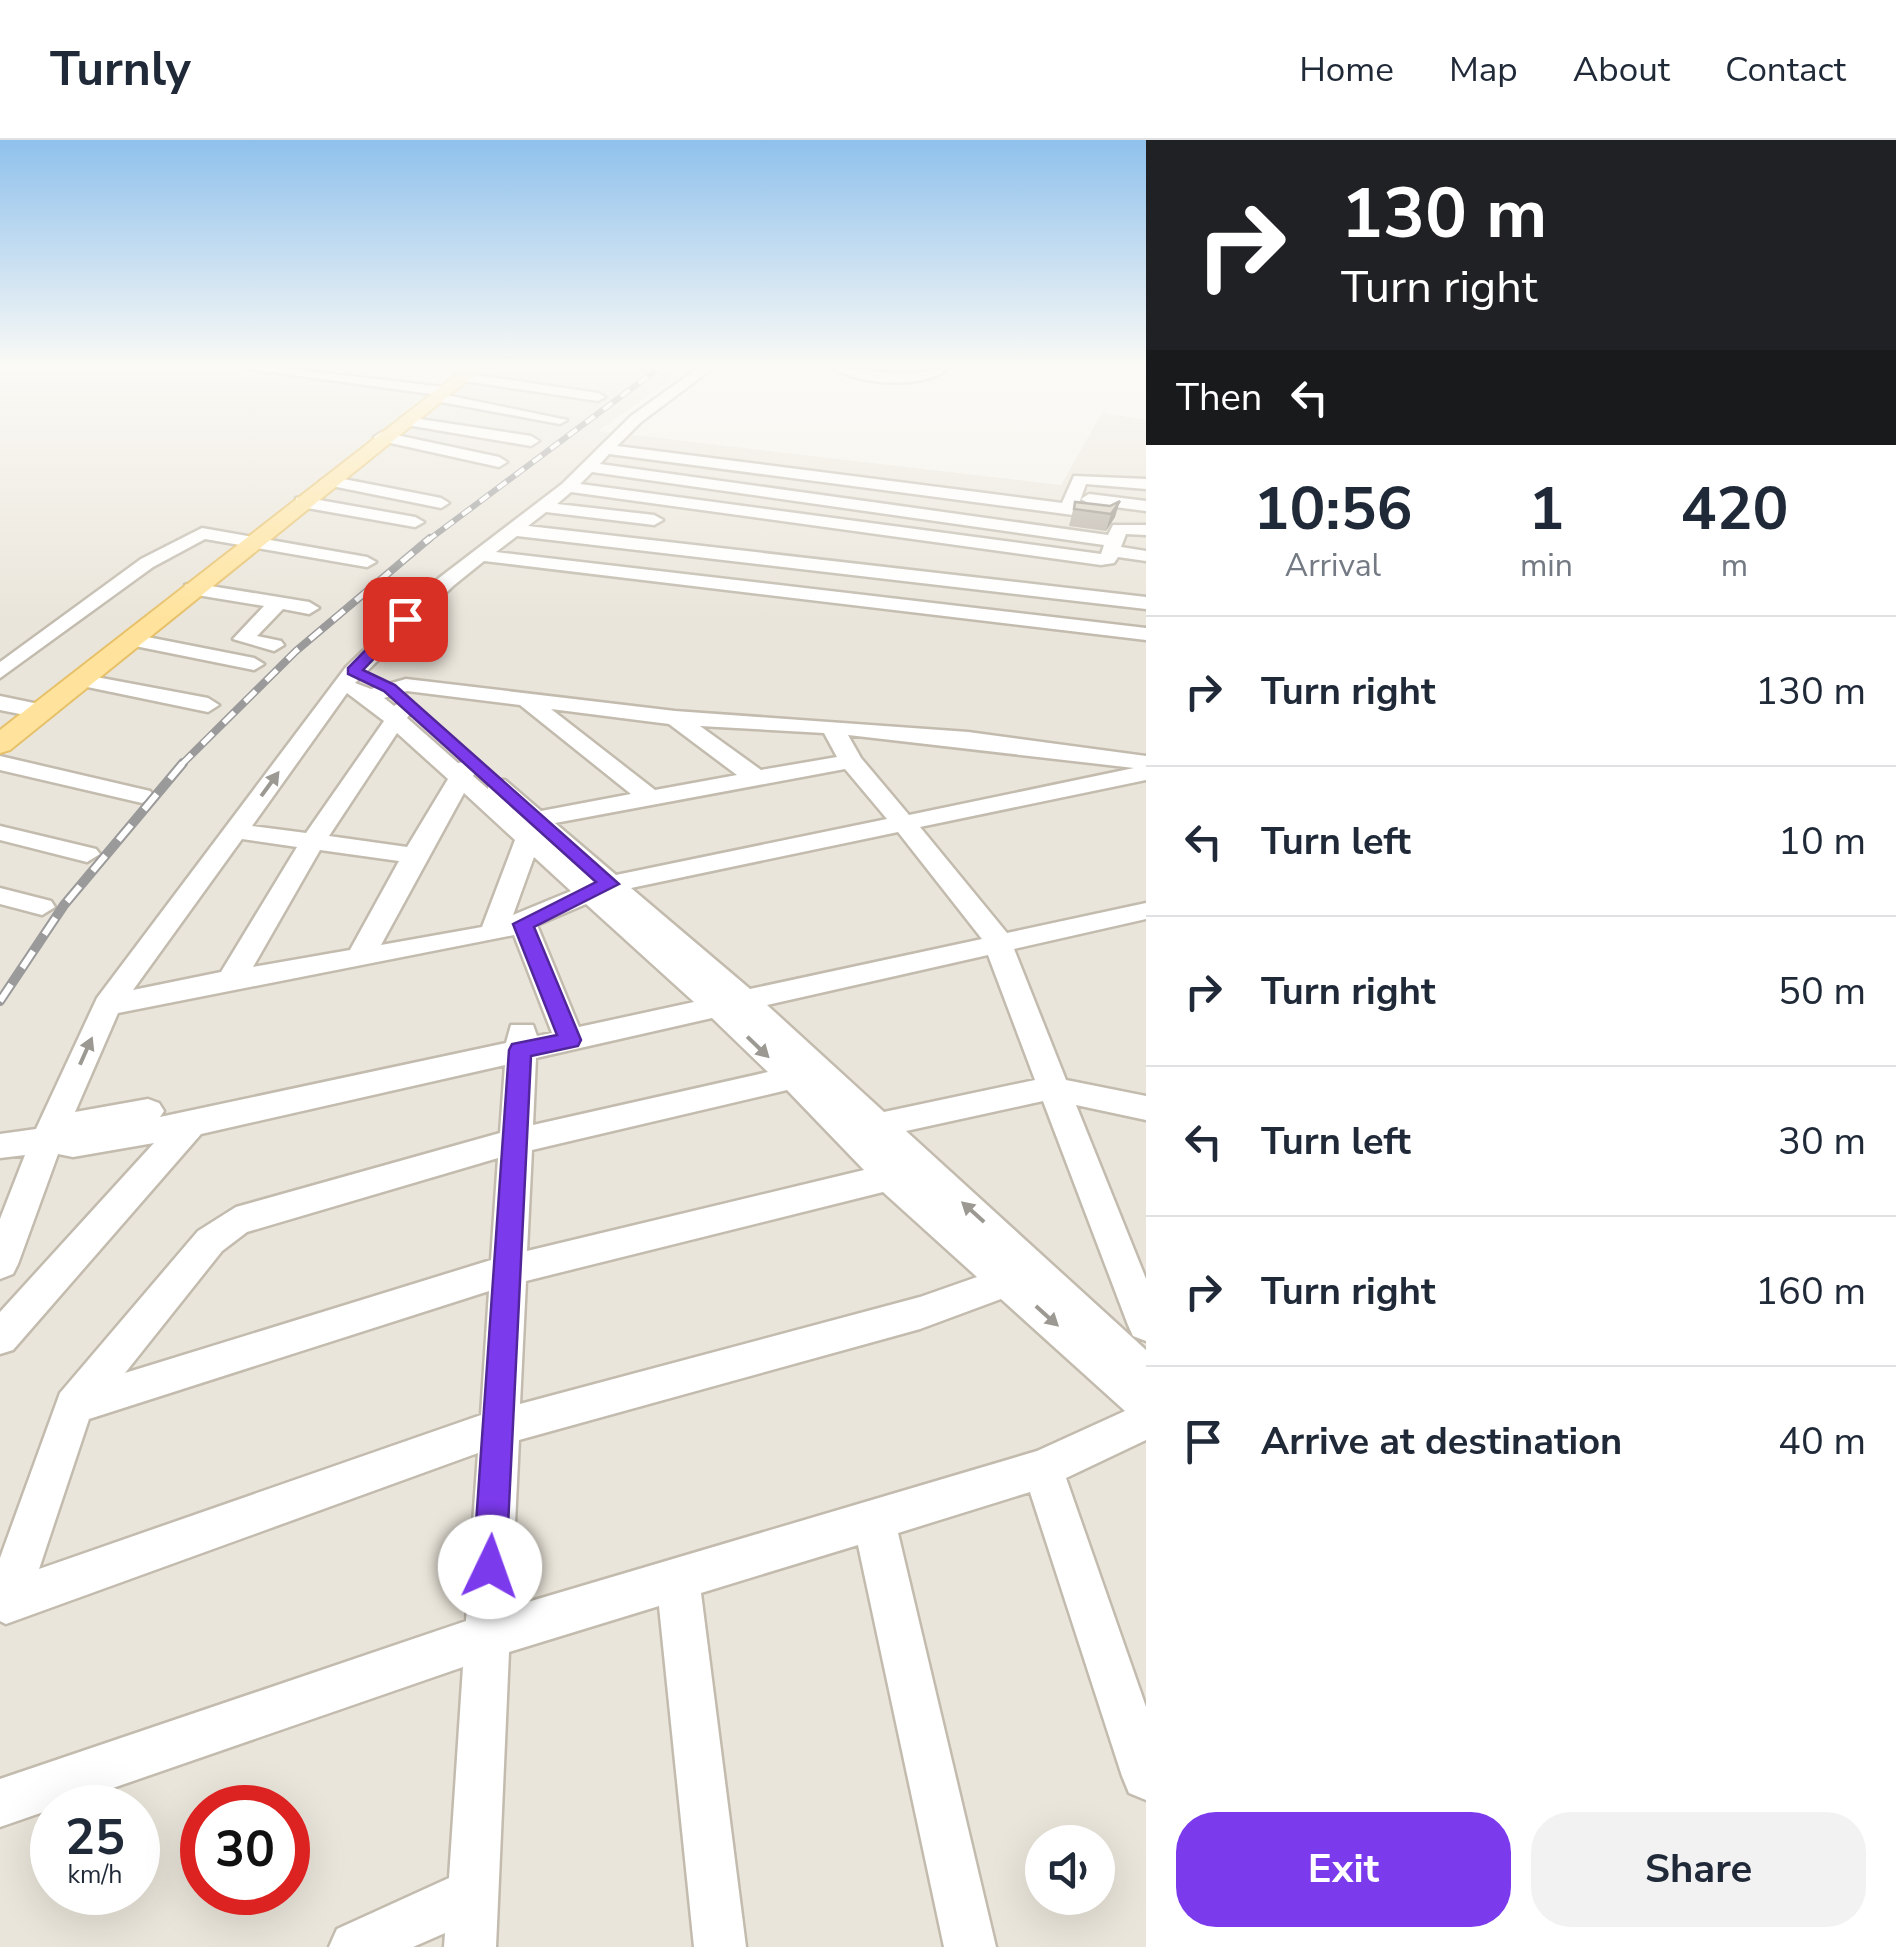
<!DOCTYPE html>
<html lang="en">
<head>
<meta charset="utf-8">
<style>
  :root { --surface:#fff; --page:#f2f2f3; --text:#1f2937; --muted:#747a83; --line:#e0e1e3; --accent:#7c3aed }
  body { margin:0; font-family:"Nunito Sans",sans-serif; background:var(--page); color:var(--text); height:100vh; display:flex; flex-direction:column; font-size:38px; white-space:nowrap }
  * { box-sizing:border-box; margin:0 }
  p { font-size:32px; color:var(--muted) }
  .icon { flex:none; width:55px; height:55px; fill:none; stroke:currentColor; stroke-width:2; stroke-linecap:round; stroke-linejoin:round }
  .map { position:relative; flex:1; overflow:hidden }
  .details { display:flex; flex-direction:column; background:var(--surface); width:750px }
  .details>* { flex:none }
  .guide { background:#202124; color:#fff; overflow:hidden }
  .tools { position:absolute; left:1025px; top:1685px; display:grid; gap:20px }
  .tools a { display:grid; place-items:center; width:90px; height:90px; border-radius:50%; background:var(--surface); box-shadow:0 10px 40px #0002; font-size:50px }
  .speed { position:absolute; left:30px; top:1645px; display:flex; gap:20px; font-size:50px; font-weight:700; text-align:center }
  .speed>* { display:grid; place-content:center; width:130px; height:130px; border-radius:50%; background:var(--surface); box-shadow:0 10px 40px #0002; line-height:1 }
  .speed small { font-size:25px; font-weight:400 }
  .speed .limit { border:15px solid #d22; background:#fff; color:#111 }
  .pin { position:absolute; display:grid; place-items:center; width:85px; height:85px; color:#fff; margin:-42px; border-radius:20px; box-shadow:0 5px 15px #0006 }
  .me { position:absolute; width:110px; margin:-55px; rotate:3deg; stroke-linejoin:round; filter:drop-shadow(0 0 8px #0008) }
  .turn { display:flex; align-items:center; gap:35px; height:210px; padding:0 30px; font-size:45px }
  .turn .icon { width:130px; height:130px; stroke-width:2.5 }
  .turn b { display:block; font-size:70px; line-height:85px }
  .then { display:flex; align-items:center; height:95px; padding:0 30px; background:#0003; gap:20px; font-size:38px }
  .eta { display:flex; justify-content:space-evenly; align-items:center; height:170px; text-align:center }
  .eta b { font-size:60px; font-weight:700; line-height:70px }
  .button { display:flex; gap:20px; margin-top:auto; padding:20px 30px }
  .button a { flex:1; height:115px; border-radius:40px; background:var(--accent); color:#fff; font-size:40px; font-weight:700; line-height:115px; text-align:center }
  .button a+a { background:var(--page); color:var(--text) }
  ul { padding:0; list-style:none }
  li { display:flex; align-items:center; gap:30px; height:150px; padding:0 30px; border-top:2px solid var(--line) }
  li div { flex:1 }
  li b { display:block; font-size:38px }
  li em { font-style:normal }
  header { display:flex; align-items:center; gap:60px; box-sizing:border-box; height:140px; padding:0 50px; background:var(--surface); border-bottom:2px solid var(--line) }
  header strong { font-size:48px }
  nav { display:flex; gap:55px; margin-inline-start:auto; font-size:35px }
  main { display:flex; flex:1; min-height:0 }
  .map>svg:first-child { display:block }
  .residential { fill:#eae5da; fill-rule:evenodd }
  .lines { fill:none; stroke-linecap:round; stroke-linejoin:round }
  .minor-casing { stroke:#c2bbae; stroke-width:5 }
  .major-casing { stroke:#e6c16a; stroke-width:4 }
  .minor { fill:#fff; fill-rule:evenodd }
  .major { fill:#ffe39c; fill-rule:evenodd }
  .rail-far2-casing { stroke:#9a9a9a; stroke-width:6 }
  .rail-far1-casing { stroke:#9a9a9a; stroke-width:8 }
  .rail-casing { stroke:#9a9a9a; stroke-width:10 }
  .rail-far2 { stroke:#fff; stroke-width:4; stroke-dasharray:11; stroke-linecap:butt }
  .rail-far1 { stroke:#fff; stroke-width:5; stroke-dasharray:15; stroke-linecap:butt }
  .rail { stroke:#fff; stroke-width:6; stroke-dasharray:20; stroke-linecap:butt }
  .wall { fill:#bab2a6 }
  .shaded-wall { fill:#979187 }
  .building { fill:#d8cfc1; stroke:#979187; stroke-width:2.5 }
  .oneway { fill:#9c9892 }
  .route { fill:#7c3aed; stroke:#51269a; stroke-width:2.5 }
</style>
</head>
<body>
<header>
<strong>Turnly</strong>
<nav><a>Home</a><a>Map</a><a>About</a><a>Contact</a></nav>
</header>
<main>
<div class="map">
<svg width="1146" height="1807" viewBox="0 0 1146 1807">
  <rect width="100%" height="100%" fill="#f6f3ec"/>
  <!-- residential -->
  <path class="residential" d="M 0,228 L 280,228 L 434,253 L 471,228 L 686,228 L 598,291 L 1061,345 L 1102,273 L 1146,280 L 1146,1807 L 0,1807 ZM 52,1668 L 138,1668 L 138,1752 L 52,1752 ZM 202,1668 L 288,1668 L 288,1752 L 202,1752 ZM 1042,1702 L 1098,1702 L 1098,1758 L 1042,1758 Z"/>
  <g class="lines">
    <!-- minor casing -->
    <g class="minor-casing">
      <path id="minor" d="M 242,228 L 281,228 L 444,247 L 451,251 L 446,255 L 567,280 L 560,284 L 436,261 L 429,257 L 432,254 Z
        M 698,228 L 713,228 L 641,282 L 617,306 L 1062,363 L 1074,336 L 1146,339 L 1146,349 L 1086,344 L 1078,366 L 1097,368 L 1081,359 L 1089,354 L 1146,361 L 1146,371 L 1115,367 L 1110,378 L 1104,379 L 609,314 L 600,324 L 1108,395 L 1113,385 L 1146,385 L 1146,395 L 1126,394 L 1121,407 L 1146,411 L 1146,421 L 1118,417 L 1114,423 L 1101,425 L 571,352 L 557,364 L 654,375 L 663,380 L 654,385 L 546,372 L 528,386 L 1146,457 L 1146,469 L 517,396 L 496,412 L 1146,488 L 1146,500 L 484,421 L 453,446 L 355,543 L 371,549 L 406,539 L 675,571 L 968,592 L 1146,616 L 1146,640 L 920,687 L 1007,793 L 1146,763 L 1146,779 L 1014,809 L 1066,940 L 1146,956 L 1146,980 L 1076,965 L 1146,1139 L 1146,1201 L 1133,1196 L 1128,1185 L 1043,961 L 906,991 L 1146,1210 L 1146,1300 L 1066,1338 L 1146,1567 L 1146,1660 L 1129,1653 L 1122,1636 L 1030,1352 L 898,1393 L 996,1807 L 944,1807 L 858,1405 L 701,1453 L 746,1807 L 694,1807 L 659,1466 L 509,1512 L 496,1807 L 444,1807 L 445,1793 L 413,1807 L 329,1807 L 337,1789 L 449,1738 L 463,1527 L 0,1687 L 0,1639 L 466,1481 L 478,1313 L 6,1484 L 0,1481 L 0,1418 L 60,1253 L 198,1091 L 236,1067 L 500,993 L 505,925 L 201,994 L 13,1210 L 0,1214 L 0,1172 L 154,1003 L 73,1017 L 58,1014 L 18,1124 L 13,1134 L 0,1139 L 0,1079 L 25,1015 L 0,1018 L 0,994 L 36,989 L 97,858 L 346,527 L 439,438 L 562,344 L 631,276 ZM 592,332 L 1104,405 L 1101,414 L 580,344 ZM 407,551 L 520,565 L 631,654 L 541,671 L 505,640 L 489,640 L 488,649 L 473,636 L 480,625 L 476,620 L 458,623 L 407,578 L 415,567 L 412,562 L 404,560 L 394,566 L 384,558 ZM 347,553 L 384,581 L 306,693 L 252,686 ZM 551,569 L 669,584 L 737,635 L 655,650 ZM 700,586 L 824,593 L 837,617 L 761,630 ZM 397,593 L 448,639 L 407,707 L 329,696 ZM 848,595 L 1134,628 L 909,675 L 861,618 ZM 845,629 L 887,679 L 616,735 L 555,683 ZM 464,653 L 515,700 L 482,787 L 381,805 ZM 898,692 L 982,799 L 750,849 L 631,748 ZM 242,699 L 297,707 L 221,832 L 133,850 ZM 320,710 L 399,721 L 350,810 L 253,827 ZM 534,717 L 571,751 L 513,775 ZM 586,764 L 694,862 L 579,887 L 537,785 ZM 514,795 L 552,893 L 537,896 L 533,885 L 511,885 L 506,903 L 160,977 L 164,971 L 159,963 L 148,959 L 75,972 L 118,873 ZM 988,815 L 1035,940 L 884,972 L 767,865 ZM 712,878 L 768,932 L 533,985 L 536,918 ZM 787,950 L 864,1030 L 527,1111 L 532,1010 ZM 498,1018 L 491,1120 L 125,1233 L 222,1111 L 247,1092 ZM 883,1052 L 977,1137 L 920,1157 L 520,1264 L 526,1141 ZM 489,1151 L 481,1275 L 39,1429 L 89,1279 ZM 1001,1159 L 1125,1271 L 1037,1311 L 511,1467 L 519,1300 L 920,1189 Z
        M 833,228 L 906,234 L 949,228 C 922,250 861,245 833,228 Z
        M 463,233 L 598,253 L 605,257 L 598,261 L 458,240 Z
        M 406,277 L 531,296 L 539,301 L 531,306 L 401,284 L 401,278 Z
        M 382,292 L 499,317 L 507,322 L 499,327 L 377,300 L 374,297 Z
        M 328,336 L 441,358 L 449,363 L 441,368 L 322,344 L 320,341 Z
        M 302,357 L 415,377 L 424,382 L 415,387 L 296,366 L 296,358 Z
        M 202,388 L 367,417 L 376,422 L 367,427 L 205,399 L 153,427 L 0,538 L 0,522 L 141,419 Z
        M 192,443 L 309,462 L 319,468 L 309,474 L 283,469 L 257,496 L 281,501 L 284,505 L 274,511 L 233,499 L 264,466 L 185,453 L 185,445 Z
        M 132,494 L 254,518 L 264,524 L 254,530 L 125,504 L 122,500 Z
        M 80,534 L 208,558 L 219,565 L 208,572 L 73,544 L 69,540 Z
        M 0,556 L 48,566 L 51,571 L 40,578 L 0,570 Z
        M 0,616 L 150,651 L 154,656 L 142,663 L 0,630 Z
        M 0,686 L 96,709 L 100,714 L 87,722 L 0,700 Z
        M 0,748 L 51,761 L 55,767 L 42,775 L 0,764 Z"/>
    </g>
    <!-- major casing -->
    <g class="major-casing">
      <path id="major" d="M 465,228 L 483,228 L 10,610 L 0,613 L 0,590 Z"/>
    </g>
    <!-- minor -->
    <use href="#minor" class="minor"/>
    <!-- major -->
    <use href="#major" class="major"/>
    <!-- rail-far2 casing -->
    <g class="rail-far2-casing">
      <path id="rail-far2" d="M 427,401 L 659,228"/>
    </g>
    <!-- rail-far1 casing -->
    <g class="rail-far1-casing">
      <path id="rail-far1" d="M 181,625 L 296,511 L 430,398"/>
    </g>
    <!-- rail casing -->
    <g class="rail-casing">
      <path id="rail" d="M 0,861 L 64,765 L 183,623"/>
    </g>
    <!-- rail-far2 -->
    <use href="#rail-far2" class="rail-far2"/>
    <!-- rail-far1 -->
    <use href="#rail-far1" class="rail-far1"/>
    <!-- rail -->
    <use href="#rail" class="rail"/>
  </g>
  <!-- wall -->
  <path class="wall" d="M 1075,362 L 1110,366 L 1115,377 L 1106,391 L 1069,386 Z"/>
  <!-- shaded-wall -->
  <path class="shaded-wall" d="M 1120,361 L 1115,377 L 1106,391 L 1111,374 Z"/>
  <!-- building -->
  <path class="building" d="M 1120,361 L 1111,374 L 1074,369 L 1075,362 L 1110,366 Z"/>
  <!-- one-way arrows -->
  <defs><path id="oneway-solid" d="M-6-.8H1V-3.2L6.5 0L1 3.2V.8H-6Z" transform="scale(2.5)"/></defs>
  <g class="oneway">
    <use href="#oneway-solid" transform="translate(270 644) rotate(-54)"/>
    <use href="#oneway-solid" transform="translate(758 907) rotate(44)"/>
    <use href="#oneway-solid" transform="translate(86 911) rotate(-66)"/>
    <use href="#oneway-solid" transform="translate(973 1072) rotate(-138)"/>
    <use href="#oneway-solid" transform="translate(1047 1176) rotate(42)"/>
  </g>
  <!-- sky -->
  <linearGradient id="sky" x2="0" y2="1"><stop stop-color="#8fc1ec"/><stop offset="0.47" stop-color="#fbfaf6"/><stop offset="1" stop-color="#fbfaf6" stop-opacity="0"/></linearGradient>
  <rect width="1146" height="481" fill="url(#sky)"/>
  <!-- route -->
  <path class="route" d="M 399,476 L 412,479 L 363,530 L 395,545 L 619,744 L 534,787 L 581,900 L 578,906 L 531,916 L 506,1427 L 501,1438 L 490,1443 L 478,1438 L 473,1427 L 509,910 L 512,904 L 557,895 L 513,784 L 596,742 L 384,551 L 348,534 L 348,528 Z"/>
</svg>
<div class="tools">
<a><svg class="icon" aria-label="sound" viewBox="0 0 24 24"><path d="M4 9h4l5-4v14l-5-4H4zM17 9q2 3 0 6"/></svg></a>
</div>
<div class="speed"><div>25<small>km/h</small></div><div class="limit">30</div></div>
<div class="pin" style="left:405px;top:479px;background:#d93025"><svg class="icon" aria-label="arrive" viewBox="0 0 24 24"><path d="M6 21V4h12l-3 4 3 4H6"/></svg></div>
<svg class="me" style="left:490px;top:1427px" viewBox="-20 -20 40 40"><circle r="19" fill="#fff"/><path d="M0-13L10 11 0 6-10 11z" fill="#7c3aed"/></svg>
</div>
<section class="details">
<div class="guide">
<div class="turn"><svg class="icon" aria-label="right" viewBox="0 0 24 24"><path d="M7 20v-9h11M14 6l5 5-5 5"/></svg><div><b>130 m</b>Turn right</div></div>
<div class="then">Then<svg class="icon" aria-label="left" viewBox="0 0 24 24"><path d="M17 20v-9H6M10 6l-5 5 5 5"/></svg></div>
</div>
<div class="eta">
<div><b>10:56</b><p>Arrival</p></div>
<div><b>1</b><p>min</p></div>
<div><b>420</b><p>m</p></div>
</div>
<ul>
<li><svg class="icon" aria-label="right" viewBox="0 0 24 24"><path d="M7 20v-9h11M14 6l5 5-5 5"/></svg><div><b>Turn right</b></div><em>130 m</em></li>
<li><svg class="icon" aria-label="left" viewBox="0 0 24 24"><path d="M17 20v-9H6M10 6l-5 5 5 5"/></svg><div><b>Turn left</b></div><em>10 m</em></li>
<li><svg class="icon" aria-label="right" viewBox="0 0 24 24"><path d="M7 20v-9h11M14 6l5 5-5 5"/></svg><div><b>Turn right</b></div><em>50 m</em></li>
<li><svg class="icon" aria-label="left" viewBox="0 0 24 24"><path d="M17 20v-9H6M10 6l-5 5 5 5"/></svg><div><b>Turn left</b></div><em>30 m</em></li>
<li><svg class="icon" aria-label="right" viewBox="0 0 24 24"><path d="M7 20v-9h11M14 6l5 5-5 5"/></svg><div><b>Turn right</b></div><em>160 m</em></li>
<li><svg class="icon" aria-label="arrive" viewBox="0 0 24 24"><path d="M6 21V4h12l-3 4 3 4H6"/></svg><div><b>Arrive at destination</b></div><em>40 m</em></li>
</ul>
<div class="button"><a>Exit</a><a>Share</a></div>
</section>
</main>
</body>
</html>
